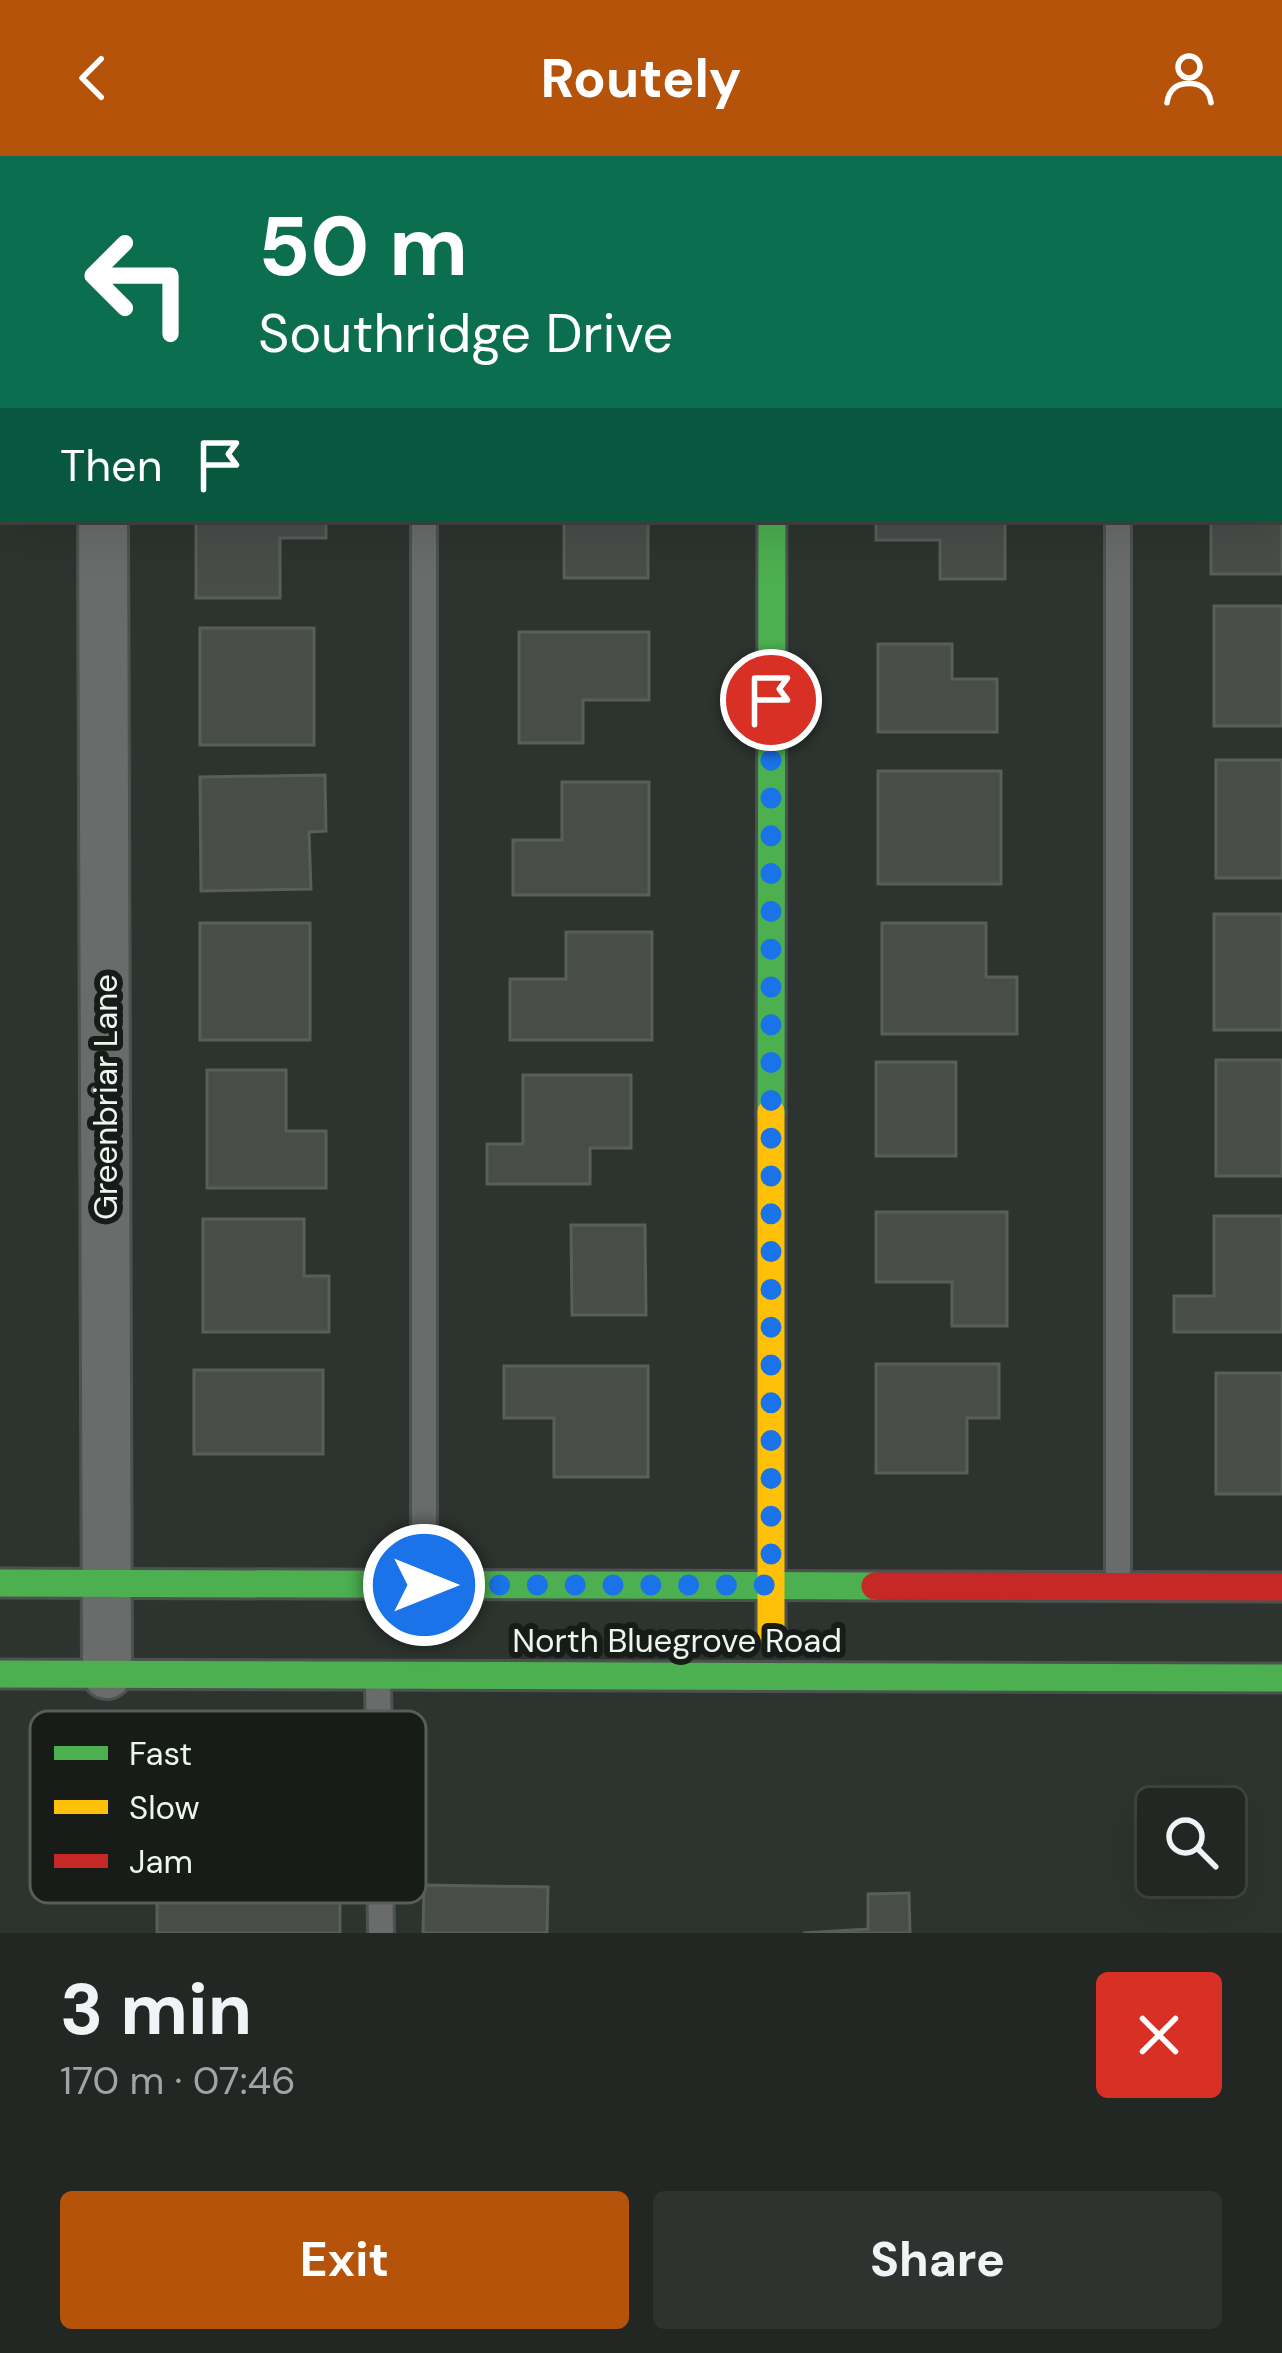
<!DOCTYPE html>
<html lang="en">
<head>
<meta charset="utf-8">
<style>
  :root { --surface:#222723; --page:#2e3330; --text:#f1f3f6; --muted:#a2a5a6; --line:#3f4441; --accent:#b45309 }
  body { margin:0; font-family:"DM Sans",sans-serif; background:var(--page); color:var(--text); height:100vh; display:flex; flex-direction:column; font-size:45px; white-space:nowrap }
  * { box-sizing:border-box; margin:0 }
  p { font-size:39px; color:var(--muted) }
  .icon { flex:none; width:66px; height:66px; fill:none; stroke:currentColor; stroke-width:2; stroke-linecap:round; stroke-linejoin:round }
  .map { position:relative; height:1777px; overflow:hidden }
  .sheet { display:flex; flex-direction:column; background:var(--surface); flex:1 }
  .sheet>* { flex:none }
  .guide { position:absolute; left:0px; top:0px; width:1284px; height:366px; box-shadow:0 12px 48px #0002,0 0 0 3px var(--line); background:#0b6e4f; color:#fff; overflow:hidden }
  .tools { position:absolute; left:1137px; top:1632px; display:grid; gap:24px }
  .tools a { display:grid; place-items:center; width:108px; height:108px; border-radius:12px; background:var(--surface); box-shadow:0 12px 48px #0002,0 0 0 3px var(--line); font-size:60px }
  .pin { position:absolute; display:grid; place-items:center; width:102px; height:102px; color:#fff; margin:-51px; border:6px solid #fff; border-radius:50%; box-shadow:0 3px 12px #0007 }
  .me { position:absolute; width:132px; margin:-66px; rotate:90deg; stroke-linejoin:round; filter:drop-shadow(0 0 9px #0008) }
  .turn { display:flex; align-items:center; gap:42px; height:252px; padding:0 60px; font-size:54px }
  .turn .icon { width:156px; height:156px; stroke-width:2.5 }
  .turn b { display:block; font-size:84px; line-height:102px }
  .then { display:flex; align-items:center; height:114px; padding:0 60px; background:#0003; gap:24px; font-size:45px }
  .round { display:grid; place-items:center; flex:none; width:126px; height:126px; border-radius:12px; background:var(--page) }
  .summary { display:flex; align-items:center; justify-content:space-between; height:204px; padding:0 60px }
  h1 { font-size:72px; font-weight:700; line-height:90px }
  .action { display:flex; gap:24px; margin-top:auto; padding:24px 60px }
  .action a { flex:1; height:138px; border-radius:12px; background:var(--accent); color:#fff; font-size:48px; font-weight:700; line-height:138px; text-align:center }
  .action a+a { background:var(--page); color:var(--text) }
  header { display:flex; justify-content:space-between; align-items:center; height:156px; padding:0 60px; background:var(--accent); color:#fff; font-size:54px; font-weight:700 }
  .map>svg:first-child { display:block }
  .building { fill:#484d4a; stroke:#585e59; stroke-width:3 }
  .lines { fill:none; stroke-linecap:round; stroke-linejoin:round }
  .lane-casing { stroke:#4c524f; stroke-width:30 }
  .street-casing { stroke:#4c524f; stroke-width:54 }
  .fast-casing { stroke:#4c524f; stroke-width:33 }
  .slow-casing { stroke:#4c524f; stroke-width:33 }
  .jam-casing { stroke:#4c524f; stroke-width:33 }
  .lane { stroke:#696c6a; stroke-width:24 }
  .street { stroke:#696c6a; stroke-width:48 }
  .fast { stroke:#4caf50; stroke-width:27 }
  .slow { stroke:#ffc107; stroke-width:27 }
  .jam { stroke:#c62828; stroke-width:27 }
  .route { stroke:#1a73e8; stroke-width:21; stroke-dasharray:0 37.8 }
  .labels { text-anchor:middle; stroke-width:12; stroke-linejoin:round; paint-order:stroke }
  .street-label { font-size:33px; fill:#ecf5ef; stroke:#171c18 }
  .key { fill:#171c18; stroke:#575d58; stroke-width:3 }
  .key-label { font-size:33px; fill:#ecf5ef }
</style>
</head>
<body>
<header><svg class="icon" aria-label="back" viewBox="0 0 24 24"><path d="M15 5l-7 7 7 7"/></svg>Routely<svg class="icon" aria-label="person" viewBox="0 0 24 24"><circle cx="12" cy="8" r="4"/><path d="M4 21q1-7 8-7t8 7"/></svg></header>
<div class="map">
<svg width="1282" height="1777" viewBox="0 0 1282 1777">
  <rect width="100%" height="100%" fill="#2d342f"/>
  <!-- building -->
  <path class="building" d="M 1216,0 L 1282,0 L 1282,114 L 1281,3 Z
    M 1282,298 L 1282,418 L 1211,418 L 1211,363 L 1281,363 Z
    M 196,363 L 326,363 L 326,382 L 280,382 L 280,442 L 196,442 Z
    M 564,363 L 648,363 L 648,422 L 564,422 Z
    M 876,363 L 1005,363 L 1005,423 L 940,423 L 940,384 L 876,384 Z
    M 1214,450 L 1282,450 L 1282,570 L 1214,570 Z
    M 200,472 L 314,472 L 314,589 L 200,589 Z
    M 519,476 L 649,476 L 649,544 L 583,544 L 583,587 L 519,587 Z
    M 878,488 L 952,488 L 952,523 L 997,523 L 997,576 L 878,576 Z
    M 1216,604 L 1282,604 L 1282,722 L 1216,722 Z
    M 878,615 L 1001,615 L 1001,728 L 878,728 Z
    M 325,619 L 326,675 L 309,676 L 311,733 L 201,735 L 200,621 Z
    M 562,626 L 649,626 L 649,739 L 513,739 L 513,684 L 562,684 Z
    M 1214,758 L 1282,758 L 1282,874 L 1214,874 Z
    M 200,767 L 310,767 L 310,884 L 200,884 Z
    M 882,767 L 986,767 L 986,821 L 1017,821 L 1017,878 L 882,878 Z
    M 566,776 L 652,776 L 652,884 L 510,884 L 510,823 L 566,823 Z
    M 1216,904 L 1282,904 L 1282,1020 L 1216,1020 Z
    M 876,906 L 956,906 L 956,1000 L 876,1000 Z
    M 207,914 L 286,914 L 286,975 L 326,975 L 326,1032 L 207,1032 Z
    M 523,919 L 631,919 L 631,992 L 590,992 L 590,1028 L 487,1028 L 487,988 L 523,988 Z
    M 876,1056 L 1007,1056 L 1007,1170 L 952,1170 L 952,1126 L 876,1126 Z
    M 1214,1060 L 1282,1060 L 1282,1176 L 1174,1176 L 1174,1140 L 1214,1140 Z
    M 203,1063 L 304,1063 L 304,1120 L 329,1120 L 329,1176 L 203,1176 Z
    M 571,1069 L 645,1069 L 646,1159 L 572,1159 Z
    M 876,1208 L 999,1208 L 999,1262 L 967,1262 L 967,1317 L 876,1317 Z
    M 504,1210 L 648,1210 L 648,1321 L 554,1321 L 554,1262 L 504,1262 Z
    M 194,1214 L 323,1214 L 323,1298 L 194,1298 Z
    M 1216,1217 L 1282,1217 L 1282,1338 L 1216,1338 Z
    M 157,1728 L 340,1728 L 340,1777 L 157,1777 Z
    M 424,1729 L 548,1731 L 547,1777 L 423,1777 Z
    M 909,1737 L 910,1777 L 803,1777 L 868,1773 L 868,1738 Z"/>
  <g class="lines">
    <!-- lane casing -->
    <g class="lane-casing">
      <path id="lane" d="M 424,0 L 424,3
        M 1118,0 L 1118,3
        M 424,363 L 424,1426
        M 1118,363 L 1118,1429
        M 378,1522 L 381,1777"/>
    </g>
    <!-- street casing -->
    <g class="street-casing">
      <path id="street" d="M 102,0 L 102,3
        M 774,3 L 774,0
        M 103,363 L 107,1518"/>
    </g>
    <!-- fast casing -->
    <g class="fast-casing">
      <path id="fast" d="M 771,956 L 772,363
        M 0,1427 L 875,1430
        M 0,1518 L 1282,1522"/>
    </g>
    <!-- slow casing -->
    <g class="slow-casing">
      <path id="slow" d="M 771,1475 L 771,956"/>
    </g>
    <!-- jam casing -->
    <g class="jam-casing">
      <path id="jam" d="M 875,1430 L 1282,1431"/>
    </g>
    <!-- lane -->
    <use href="#lane" class="lane"/>
    <!-- street -->
    <use href="#street" class="street"/>
    <!-- fast -->
    <use href="#fast" class="fast"/>
    <!-- slow -->
    <use href="#slow" class="slow"/>
    <!-- jam -->
    <use href="#jam" class="jam"/>
  </g>
  <g class="lines">
    <!-- route -->
    <path class="route" d="M 424,1429 L 771,1429 L 771,544"/>
  </g>
  <g class="labels">
    <!-- street labels -->
    <g class="street-label">
      <text transform="translate(105 941) rotate(-90)" y="12">Greenbriar Lane</text>
      <text x="677" y="1496">North Bluegrove Road</text>
    </g>
  </g>
  <!-- legend -->
  <rect x="30" y="1555" width="396" height="192" rx="18" class="key"/>
  <rect x="54" y="1590" width="54" height="14" fill="#4caf50"/>
  <rect x="54" y="1644" width="54" height="14" fill="#ffc107"/>
  <rect x="54" y="1698" width="54" height="14" fill="#c62828"/>
  <g class="key-label">
    <text x="129" y="1609">Fast</text>
    <text x="129" y="1663">Slow</text>
    <text x="129" y="1717">Jam</text>
  </g>
</svg>
<div class="tools">
<a><svg class="icon" aria-label="search" viewBox="0 0 24 24"><circle cx="10" cy="10" r="6"/><path d="M15 15l6 6"/></svg></a>
</div>
<div class="pin" style="left:771px;top:544px;background:#d93025"><svg class="icon" aria-label="arrive" viewBox="0 0 24 24"><path d="M6 21V4h12l-3 4 3 4H6"/></svg></div>
<svg class="me" style="left:424px;top:1429px" viewBox="-20 -20 40 40"><circle r="17" fill="#1a73e8" stroke="#fff" stroke-width="3"/><path d="M0-11L8 9 0 5-8 9z" fill="#fff"/></svg>
<div class="guide">
<div class="turn"><svg class="icon" aria-label="left" viewBox="0 0 24 24"><path d="M17 20v-9H6M10 6l-5 5 5 5"/></svg><div><b>50 m</b>Southridge Drive</div></div>
<div class="then">Then<svg class="icon" aria-label="arrive" viewBox="0 0 24 24"><path d="M6 21V4h12l-3 4 3 4H6"/></svg></div>
</div>
</div>
<section class="sheet">
<div class="summary"><div><h1>3 min</h1><p>170 m · 07:46</p></div><a class="round" style="background:#d93025;color:#fff"><svg class="icon" aria-label="close" viewBox="0 0 24 24"><path d="M6 6l12 12M18 6L6 18"/></svg></a></div>
<div class="action"><a>Exit</a><a>Share</a></div>
</section>
</body>
</html>
